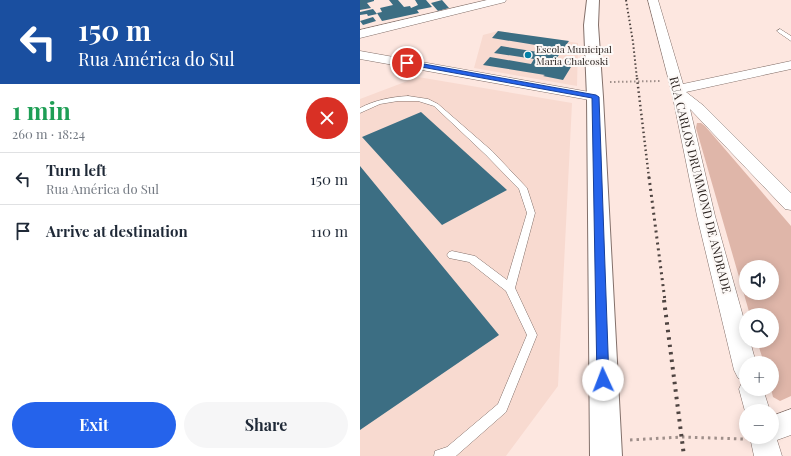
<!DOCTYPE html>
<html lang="en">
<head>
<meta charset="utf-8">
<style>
  :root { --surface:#fff; --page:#f6f6f7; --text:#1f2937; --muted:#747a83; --line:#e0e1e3; --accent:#2563eb }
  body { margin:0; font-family:"Playfair Display",serif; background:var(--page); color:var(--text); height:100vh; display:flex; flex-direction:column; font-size:15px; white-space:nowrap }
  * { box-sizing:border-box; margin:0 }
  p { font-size:13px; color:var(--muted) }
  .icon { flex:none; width:22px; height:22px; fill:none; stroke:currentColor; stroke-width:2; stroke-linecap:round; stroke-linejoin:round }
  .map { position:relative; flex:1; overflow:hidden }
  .drawer { display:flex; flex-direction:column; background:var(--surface); width:360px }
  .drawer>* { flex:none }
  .top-card { background:#1a4fa0; color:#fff; overflow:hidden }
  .buttons { position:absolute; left:379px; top:260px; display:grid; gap:8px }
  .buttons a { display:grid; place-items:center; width:40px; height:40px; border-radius:50%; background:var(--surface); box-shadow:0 2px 10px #0003; font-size:20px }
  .pin { position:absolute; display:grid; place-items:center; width:34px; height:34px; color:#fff; margin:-17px; border:2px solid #fff; border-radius:50%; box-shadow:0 1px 4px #0007 }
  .me { position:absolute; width:44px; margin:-22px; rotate:358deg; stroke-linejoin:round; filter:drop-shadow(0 0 3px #0008) }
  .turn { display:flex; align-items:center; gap:14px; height:84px; padding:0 12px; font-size:18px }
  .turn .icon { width:52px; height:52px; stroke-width:2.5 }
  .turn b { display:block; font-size:28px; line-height:34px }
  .round { display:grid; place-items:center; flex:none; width:42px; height:42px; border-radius:21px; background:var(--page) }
  .overview { display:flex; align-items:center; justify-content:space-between; height:68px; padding:0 12px }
  h1 { font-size:24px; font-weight:700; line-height:30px; color:#1e9e55 }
  .primary-button { display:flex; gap:8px; margin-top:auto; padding:8px 12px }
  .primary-button a { flex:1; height:46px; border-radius:24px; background:var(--accent); color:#fff; font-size:16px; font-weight:700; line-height:46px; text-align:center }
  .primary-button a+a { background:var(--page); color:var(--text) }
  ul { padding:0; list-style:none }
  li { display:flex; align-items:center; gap:12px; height:52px; padding:0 12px; border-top:1px solid var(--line) }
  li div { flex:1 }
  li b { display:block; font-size:15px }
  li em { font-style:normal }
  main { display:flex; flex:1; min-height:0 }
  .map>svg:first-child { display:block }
  .built { fill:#f8dad0 }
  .green { fill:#dfb6a9; fill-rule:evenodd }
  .building { fill:#3c6e83 }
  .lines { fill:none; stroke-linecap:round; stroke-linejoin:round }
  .service-casing { stroke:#83706a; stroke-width:1 }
  .minor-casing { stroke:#83706a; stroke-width:1 }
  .primary-casing { stroke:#83706a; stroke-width:2 }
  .path-far1 { stroke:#9f8f8a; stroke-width:2; stroke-dasharray:1.5 2.5; stroke-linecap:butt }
  .path { stroke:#9f8f8a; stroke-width:3; stroke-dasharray:2.5 4; stroke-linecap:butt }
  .service { fill:#fff; fill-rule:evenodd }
  .minor { fill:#fff; fill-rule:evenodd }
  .primary { fill:#fff; fill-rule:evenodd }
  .rail-far3 { stroke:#4e4441; stroke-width:2; stroke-dasharray:1.5 2.5; stroke-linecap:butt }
  .rail-far2 { stroke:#4e4441; stroke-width:2.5; stroke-dasharray:1.5 3; stroke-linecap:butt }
  .rail-far1 { stroke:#4e4441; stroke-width:3; stroke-dasharray:2 4; stroke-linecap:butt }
  .rail { stroke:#4e4441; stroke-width:4; stroke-dasharray:2.5 5; stroke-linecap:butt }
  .route { fill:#2563eb; stroke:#184099 }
  .poi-dot { fill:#0480a6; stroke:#fdf9f7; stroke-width:1.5 }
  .labels { text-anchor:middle; stroke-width:4; stroke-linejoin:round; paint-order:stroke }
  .far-poi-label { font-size:10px; fill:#2f2724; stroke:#fdf9f7; text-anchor:start }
  .street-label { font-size:12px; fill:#2f2724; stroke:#fdf9f7 }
</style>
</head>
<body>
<main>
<section class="drawer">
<div class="top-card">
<div class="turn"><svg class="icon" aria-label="left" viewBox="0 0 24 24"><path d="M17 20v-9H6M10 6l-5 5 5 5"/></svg><div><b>150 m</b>Rua América do Sul</div></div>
</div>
<div class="overview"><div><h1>1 min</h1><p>260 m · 18:24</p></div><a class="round" style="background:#d93025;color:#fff"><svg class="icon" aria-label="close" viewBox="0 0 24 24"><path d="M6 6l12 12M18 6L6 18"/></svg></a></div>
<ul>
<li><svg class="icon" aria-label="left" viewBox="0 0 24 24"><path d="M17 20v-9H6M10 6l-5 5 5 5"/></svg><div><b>Turn left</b><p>Rua América do Sul</p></div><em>150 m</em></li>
<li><svg class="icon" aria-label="arrive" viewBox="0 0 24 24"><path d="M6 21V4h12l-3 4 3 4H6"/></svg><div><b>Arrive at destination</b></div><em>110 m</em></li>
</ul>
<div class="primary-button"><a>Exit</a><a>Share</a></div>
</section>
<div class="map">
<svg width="431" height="456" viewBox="0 0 431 456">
  <rect width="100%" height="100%" fill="#fde7e0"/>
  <!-- built -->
  <path class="built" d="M 138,31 L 218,43 L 217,86 L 114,68 L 123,35 Z
    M 58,77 L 212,103 L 198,386 L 146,456 L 0,456 L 0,99 Z"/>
  <!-- green -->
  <path class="green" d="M 337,123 L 341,123 L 345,126 L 431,226 L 431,396 L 420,401 L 413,397 L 411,389 L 412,363 L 404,363 L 397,341 L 412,341 L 412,315 L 390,315 L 336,128 ZM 386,267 L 412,267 L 412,293 L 386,293 Z"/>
  <!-- building -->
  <path class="building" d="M 0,0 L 14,0 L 14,1 L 7,3 L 11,8 L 0,10 Z
    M 29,0 L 38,0 L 44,7 L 50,6 L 51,8 L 58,5 L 55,0 L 66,0 L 72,7 L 57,10 L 59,13 L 22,21 L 17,13 L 22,12 L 20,8 L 33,5 Z
    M 82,0 L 89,8 L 78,11 L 71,3 Z
    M 13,9 L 17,14 L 8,16 L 7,14 L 0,15 L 0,12 Z
    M 13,17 L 16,21 L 3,25 L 0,21 Z
    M 138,31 L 209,41 L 196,59 L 214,62 L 203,80 L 183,76 L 185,75 L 123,65 L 130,57 L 171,64 L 174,59 L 134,53 L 141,46 L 184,53 L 188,47 L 132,38 Z
    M 61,112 L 147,190 L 82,225 L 2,137 Z
    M 0,166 L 139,335 L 0,430 Z"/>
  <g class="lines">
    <!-- service casing -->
    <g class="service-casing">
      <path id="service" d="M 420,29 L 431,36 L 431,41 L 418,32 L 417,31 Z
        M 48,96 L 68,99 L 78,104 L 132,151 L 167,188 L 175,213 L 155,288 L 177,335 L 146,412 L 96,456 L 74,456 L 75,451 L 87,447 L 138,404 L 167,335 L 146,291 L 109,262 L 89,258 L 87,255 L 89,252 L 92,251 L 115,256 L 147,280 L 167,213 L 159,189 L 126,155 L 74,106 L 58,101 L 38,101 L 20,104 L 0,113 L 0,108 C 15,100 31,97 48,96 Z"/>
    </g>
    <!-- minor casing -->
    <g class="minor-casing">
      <path id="minor" d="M 127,0 L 146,0 L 145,2 L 0,38 L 0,30 Z
        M 288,0 L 298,0 L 323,84 L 431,61 L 431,69 L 326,92 L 344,106 L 431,193 L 431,210 L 425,209 L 330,109 L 355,216 L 386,327 L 386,341 L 390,341 L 396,363 L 386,363 L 386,389 L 403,389 L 410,411 L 386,411 L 386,415 L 379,389 L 383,380 L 378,378 L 374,370 L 337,216 L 312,93 Z
        M 0,51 L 235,93 L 240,94 L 242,97 L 240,100 L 235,101 L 0,59 Z
        M 431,409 L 431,435 L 417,440 L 422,456 L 394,456 L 390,437 L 412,437 L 412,416 Z"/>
    </g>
    <!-- primary casing -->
    <g class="primary-casing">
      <path id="primary" d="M 227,0 L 239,0 L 238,25 L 243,97 L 262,456 L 230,456 L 227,97 L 224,25 Z"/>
    </g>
    <!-- path-far1 -->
    <path class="path-far1" d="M 250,82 L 301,81"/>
    <!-- path -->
    <path class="path" d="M 270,440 L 322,437 L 383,439"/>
    <!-- service -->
    <use href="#service" class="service"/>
    <!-- minor -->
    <use href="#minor" class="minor"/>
    <!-- primary -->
    <use href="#primary" class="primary"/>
    <!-- rail-far3 -->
    <path class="rail-far3" d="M 266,0 L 273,42 L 277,79"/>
    <!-- rail-far2 -->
    <path class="rail-far2" d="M 277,78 L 289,178"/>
    <!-- rail-far1 -->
    <path class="rail-far1" d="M 289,177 L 305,301"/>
    <!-- rail -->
    <path class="rail" d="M 304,300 L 324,456"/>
  </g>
  <!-- route -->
  <path class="route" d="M 47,61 L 236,95 L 239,97 L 249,380 L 247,384 L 243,386 L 239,384 L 237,380 L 232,98 L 45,64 L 45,62 Z"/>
  <!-- markers -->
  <circle class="poi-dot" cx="168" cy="55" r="4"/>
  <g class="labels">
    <!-- far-poi labels -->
    <g class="far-poi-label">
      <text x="176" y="53">Escola Municipal<tspan x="176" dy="12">Maria Chalcoski</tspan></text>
    </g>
    <!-- street labels -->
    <g class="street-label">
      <text transform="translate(340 185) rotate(76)" y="4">RUA CARLOS DRUMMOND DE ANDRADE</text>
    </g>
  </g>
</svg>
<div class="buttons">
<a><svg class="icon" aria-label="sound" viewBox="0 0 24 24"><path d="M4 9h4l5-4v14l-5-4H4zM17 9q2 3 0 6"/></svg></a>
<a><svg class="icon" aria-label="search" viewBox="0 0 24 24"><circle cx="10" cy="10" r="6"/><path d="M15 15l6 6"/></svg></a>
<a>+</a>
<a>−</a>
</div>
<div class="pin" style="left:47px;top:63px;background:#d93025"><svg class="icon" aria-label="arrive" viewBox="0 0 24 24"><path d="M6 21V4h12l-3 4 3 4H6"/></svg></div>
<svg class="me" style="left:243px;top:380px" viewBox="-20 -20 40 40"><circle r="19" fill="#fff"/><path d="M0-13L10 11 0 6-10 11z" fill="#2563eb"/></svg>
</div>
</main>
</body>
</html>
